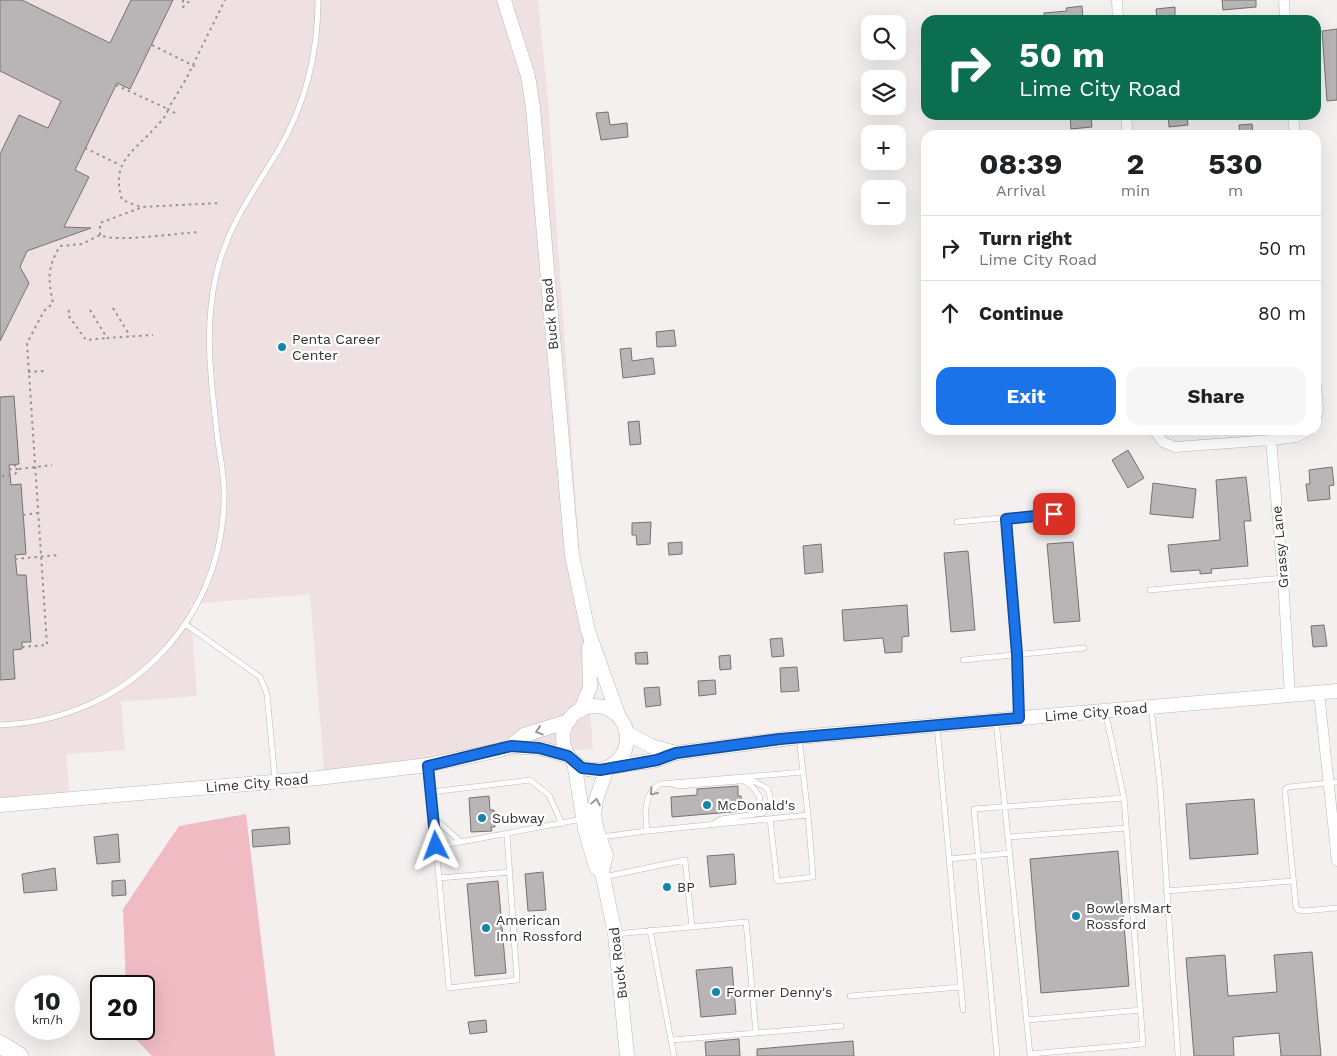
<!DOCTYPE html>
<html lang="en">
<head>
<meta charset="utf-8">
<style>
  :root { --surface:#fff; --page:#f6f6f6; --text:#202124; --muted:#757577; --line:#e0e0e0; --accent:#1a73e8 }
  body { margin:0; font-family:"Work Sans",sans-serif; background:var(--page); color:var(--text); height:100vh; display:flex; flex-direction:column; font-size:19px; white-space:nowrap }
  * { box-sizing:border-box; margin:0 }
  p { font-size:16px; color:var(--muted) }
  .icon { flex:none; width:28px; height:28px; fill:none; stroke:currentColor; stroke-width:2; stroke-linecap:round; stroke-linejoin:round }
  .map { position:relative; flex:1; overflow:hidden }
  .side { position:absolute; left:921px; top:130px; width:400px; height:305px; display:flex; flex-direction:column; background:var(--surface); border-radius:15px; box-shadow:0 5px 20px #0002 }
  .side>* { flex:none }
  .guide { position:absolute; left:921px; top:15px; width:400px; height:105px; border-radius:15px; box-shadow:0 5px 20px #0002; background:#0b6e4f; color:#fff; overflow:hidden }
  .controls { position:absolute; left:861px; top:15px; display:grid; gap:10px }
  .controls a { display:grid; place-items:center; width:45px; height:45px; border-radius:10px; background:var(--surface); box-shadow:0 5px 20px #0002; font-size:25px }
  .speed { position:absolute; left:15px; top:975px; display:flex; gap:10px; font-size:25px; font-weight:700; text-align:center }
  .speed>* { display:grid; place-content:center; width:65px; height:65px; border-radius:50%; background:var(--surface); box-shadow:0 5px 20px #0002; line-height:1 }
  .speed small { font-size:12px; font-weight:400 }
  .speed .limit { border:2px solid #111; border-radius:8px; background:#fff; color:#111 }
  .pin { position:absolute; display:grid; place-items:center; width:42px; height:42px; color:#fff; margin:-21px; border-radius:10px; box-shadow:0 2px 8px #0006 }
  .me { position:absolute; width:55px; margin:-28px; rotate:357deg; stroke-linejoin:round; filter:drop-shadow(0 0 4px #0008) }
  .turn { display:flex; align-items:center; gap:18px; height:105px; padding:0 15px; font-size:22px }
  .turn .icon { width:65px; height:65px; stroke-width:2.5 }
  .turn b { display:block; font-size:35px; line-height:42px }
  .eta { display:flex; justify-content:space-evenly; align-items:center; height:85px; text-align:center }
  .eta b { font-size:30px; font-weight:700; line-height:35px }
  .action { display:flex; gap:10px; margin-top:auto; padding:10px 15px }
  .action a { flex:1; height:58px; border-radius:15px; background:var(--accent); color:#fff; font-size:20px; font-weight:700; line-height:58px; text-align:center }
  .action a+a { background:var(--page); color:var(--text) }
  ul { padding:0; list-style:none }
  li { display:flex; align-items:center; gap:15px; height:65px; padding:0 15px; border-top:1px solid var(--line) }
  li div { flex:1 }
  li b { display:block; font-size:19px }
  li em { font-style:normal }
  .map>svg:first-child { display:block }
  .built { fill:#efe1e2 }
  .green { fill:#f1bbc3 }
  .building { fill:#b9b4b5; stroke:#767272 }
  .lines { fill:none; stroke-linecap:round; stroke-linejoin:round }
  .lane-casing { stroke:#bcb7b8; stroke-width:6 }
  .street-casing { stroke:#bcb7b8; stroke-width:11 }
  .secondary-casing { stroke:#bcb7b8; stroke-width:15 }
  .highway-casing { stroke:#bcb7b8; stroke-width:19 }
  .path { stroke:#959292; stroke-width:2; stroke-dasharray:2.5 4; stroke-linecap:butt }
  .lane { stroke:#fff; stroke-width:5 }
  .street { stroke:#fff; stroke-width:10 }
  .secondary { stroke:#fff; stroke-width:14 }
  .highway { stroke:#fff; stroke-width:18 }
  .oneway { stroke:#999898 }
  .route-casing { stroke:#114b97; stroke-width:12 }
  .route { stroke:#1a73e8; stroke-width:9 }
  .poi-dot { fill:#1685ac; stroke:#fff; stroke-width:2 }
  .labels { text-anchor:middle; stroke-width:4.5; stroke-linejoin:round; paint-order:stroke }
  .street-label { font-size:14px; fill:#333232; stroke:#fff }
  .poi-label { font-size:14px; fill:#333232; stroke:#fff; text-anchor:start }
</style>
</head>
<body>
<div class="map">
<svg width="1337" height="1056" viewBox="0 0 1337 1056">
  <rect width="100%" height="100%" fill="#f5f0f0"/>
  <!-- built -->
  <path class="built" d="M 0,0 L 538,0 L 548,101 L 593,749 L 324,771 L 310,594 L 190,604 L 197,696 L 121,702 L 125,750 L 66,754 L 70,801 L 0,807 Z"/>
  <!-- green -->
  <path class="green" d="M 246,814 L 275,1056 L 152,1056 L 128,1031 L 127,1029 L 144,1029 L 144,986 L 126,986 L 123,909 L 179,826 Z"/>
  <!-- building -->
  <path class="building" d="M 0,0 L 22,0 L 110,43 L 131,0 L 173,0 L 130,89 L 117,83 L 75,170 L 89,177 L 64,227 L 91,228 L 27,251 L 20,267 L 29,283 L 0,341 L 0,154 L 19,115 L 48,128 L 61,101 L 0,71 Z
    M 1222,0 L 1256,0 L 1256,7 L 1223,10 Z
    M 1082,6 L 1083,20 L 1044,20 L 1044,13 L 1067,11 L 1066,8 Z
    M 1175,7 L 1175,20 L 1157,20 L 1156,9 Z
    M 1337,29 L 1337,100 L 1327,101 L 1322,31 Z
    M 608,112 L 610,125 L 627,123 L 628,137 L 601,140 L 596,113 Z
    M 1070,115 L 1091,115 L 1092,127 L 1071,129 Z
    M 1168,115 L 1187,115 L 1188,125 L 1169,127 Z
    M 1252,124 L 1253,135 L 1240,135 L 1239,125 Z
    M 674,330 L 676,346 L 657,347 L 656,332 Z
    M 631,348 L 632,361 L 653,358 L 655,374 L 623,378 L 620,349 Z
    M 14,396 L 19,464 L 9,465 L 11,485 L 21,484 L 26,554 L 15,555 L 17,575 L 26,575 L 31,642 L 22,642 L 22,649 L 13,650 L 15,679 L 0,680 L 0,397 Z
    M 639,421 L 641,444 L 630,445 L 628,422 Z
    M 1128,450 L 1144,478 L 1128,488 L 1112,460 Z
    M 1332,467 L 1334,485 L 1329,486 L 1330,499 L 1308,501 L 1306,484 L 1310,484 L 1309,470 Z
    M 1246,477 L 1251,521 L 1244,521 L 1248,566 L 1211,569 L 1212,573 L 1200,574 L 1200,570 L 1171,572 L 1168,545 L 1220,540 L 1216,480 Z
    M 1153,483 L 1196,489 L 1193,518 L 1150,514 Z
    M 651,522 L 650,544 L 637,545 L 636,535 L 632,535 L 632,523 Z
    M 682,542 L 682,554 L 669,555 L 668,543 Z
    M 1073,542 L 1080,621 L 1054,623 L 1047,544 Z
    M 821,544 L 823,572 L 805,574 L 803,546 Z
    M 968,551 L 975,630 L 951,632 L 944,553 Z
    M 907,605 L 909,636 L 902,637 L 902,652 L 885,653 L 883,638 L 844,641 L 842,610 Z
    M 1324,625 L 1327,646 L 1313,647 L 1311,626 Z
    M 782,638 L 784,656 L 772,657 L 770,639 Z
    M 647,652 L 648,664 L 636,664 L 635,653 Z
    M 730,655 L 731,669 L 720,670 L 719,656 Z
    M 797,667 L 799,691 L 781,692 L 780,668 Z
    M 715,680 L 716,694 L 699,696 L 698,681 Z
    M 659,687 L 661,705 L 646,707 L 644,688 Z
    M 738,786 L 738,796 L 741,796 L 743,811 L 672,817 L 671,797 L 697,795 L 697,789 Z
    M 489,796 L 490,810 L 494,810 L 495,827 L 491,827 L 492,831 L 471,832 L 469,798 Z
    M 1254,799 L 1258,854 L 1190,859 L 1186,804 Z
    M 289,827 L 290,844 L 253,847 L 252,830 Z
    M 118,834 L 120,862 L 97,864 L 94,837 Z
    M 1118,851 L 1129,986 L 1041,993 L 1030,859 Z
    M 734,854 L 736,884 L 710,887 L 707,856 Z
    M 55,868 L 57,890 L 24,893 L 22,874 Z
    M 543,872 L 546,910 L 528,911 L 525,874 Z
    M 125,880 L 126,895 L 112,896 L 112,881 Z
    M 498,881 L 506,973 L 475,976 L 467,884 Z
    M 1312,952 L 1321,1056 L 1281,1056 L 1279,1033 L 1233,1037 L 1234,1056 L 1194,1056 L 1186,958 L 1225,955 L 1228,996 L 1277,992 L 1274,955 Z
    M 732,967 L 736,1014 L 701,1017 L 696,970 Z
    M 486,1020 L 487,1032 L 470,1034 L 468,1022 Z
    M 739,1039 L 740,1056 L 706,1056 L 705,1042 Z
    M 853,1041 L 854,1056 L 757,1056 L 757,1049 Z"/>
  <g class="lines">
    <!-- lane casing -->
    <g class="lane-casing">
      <path id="lane" d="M 1006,519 L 1017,655 L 1019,718
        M 957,522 L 1070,512
        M 1150,590 L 1283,578
        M 185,624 L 260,677 L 267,694 L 275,780
        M 963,660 L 1084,648
        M 1151,707 L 1160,785 L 1178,1056
        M 996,721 L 1030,1054 L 1143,1044 L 1124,798 L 1105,711
        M 0,725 C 123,721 222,624 224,499 C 225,480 221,461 218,442 C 212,387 203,332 216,276 C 226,229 253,192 278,151 C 305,105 318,53 318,0
        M 937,726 L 963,1010
        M 799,737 L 808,815 L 647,831 C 645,814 643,794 660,784 L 803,772
        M 428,766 L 436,846 L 461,842
        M 744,781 L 751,785 L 760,797 L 757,811 L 752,815
        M 1337,782 L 1289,787 L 1285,789 L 1285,793 L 1296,907 L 1298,910 L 1303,911 L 1337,908
        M 672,784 L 678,786 L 752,780 L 768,789 C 772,799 770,805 763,813 L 721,819 L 713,824
        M 431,792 L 530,780 L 549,795 L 562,824
        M 434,818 L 461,842 L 582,819
        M 770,819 L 777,881 L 813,877 L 808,815
        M 601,837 L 647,831
        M 1008,837 L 1126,828
        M 436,846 L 449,988 L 517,980 L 507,835
        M 949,859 L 1010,853
        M 604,877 L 685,860 L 692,927
        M 439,878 L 510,872
        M 1166,891 L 1293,881
        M 650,930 L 674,1056
        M 615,934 L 746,922 L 756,1033 L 841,1026
        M 850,996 L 961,987
        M 1027,1020 L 1141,1010
        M 672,1040 L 756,1033
        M 997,1056 L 974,809 L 1124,798"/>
    </g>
    <!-- street casing -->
    <g class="street-casing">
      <path id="street" d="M 1117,0 L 1118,20
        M 1284,0 L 1285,20
        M 1126,115 L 1128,135
        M 1293,115 L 1295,135
        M 1316,386 L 1318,409 L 1316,418
        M 1154,430 L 1163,442 L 1175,447 L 1271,440
        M 1319,693 L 1337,861
        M 1290,695 L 1283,578 L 1271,440 L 1296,437 L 1309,430"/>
    </g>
    <!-- secondary casing -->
    <g class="secondary-casing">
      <path id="secondary" d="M 504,0 L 528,76 L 533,108 L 572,555 L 588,631 L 619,717
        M563 738a32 32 0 1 1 64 0a32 32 0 1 1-64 0Z
        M 581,710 L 590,687 L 589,647
        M 627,733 L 651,746 L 676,753
        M 511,746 L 539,748 L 569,756
        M 574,762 L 585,829 L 596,867 L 602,872
        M 610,767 L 657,760 L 676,753 L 799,737 L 1337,691
        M 607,768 L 596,800 L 594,815 L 597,831 L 606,855 L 602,872 L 615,934 L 627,1056
        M 0,805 L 318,778 L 428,765 L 500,750 L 511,746 L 524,735 L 569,721"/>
    </g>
    <!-- highway casing -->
    <g class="highway-casing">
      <path id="highway" d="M 0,1044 L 19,1056"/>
    </g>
    <!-- path -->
    <path class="path" d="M 183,0 L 183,7 L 188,2 L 191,4
      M 152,45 L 198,68
      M 116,85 L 168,109 C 167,116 160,122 155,128 C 131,154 111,162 122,200 L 141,207 L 220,203
      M 175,113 L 168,109 L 186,79 L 225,0
      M 85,148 L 120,165
      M 100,235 L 100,223 L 140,208
      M 113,308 L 130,336
      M 69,310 L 68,315 L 86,340 L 107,338
      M 90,310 L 107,338 L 153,335
      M 28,372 L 45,371
      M 14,465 L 19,469
      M 9,469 L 19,469
      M 2,476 L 15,474 L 19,469 L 52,465
      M 23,515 L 37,513
      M 15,559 L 58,555
      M 22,647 L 47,645 L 27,343 L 44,311 L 53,303 C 48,279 47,268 60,246 L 82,244 L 100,235 C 116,243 178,233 199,232"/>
    <!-- lane -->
    <use href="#lane" class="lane"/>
    <!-- street -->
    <use href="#street" class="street"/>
    <!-- secondary -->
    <use href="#secondary" class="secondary"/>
    <!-- highway -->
    <use href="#highway" class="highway"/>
  </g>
  <!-- one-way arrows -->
  <defs><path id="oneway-chevron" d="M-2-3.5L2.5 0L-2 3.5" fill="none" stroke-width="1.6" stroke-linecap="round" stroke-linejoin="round" transform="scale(1.25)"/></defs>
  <g class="oneway">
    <use href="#oneway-chevron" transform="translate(539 731) rotate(162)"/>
    <use href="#oneway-chevron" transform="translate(653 792) rotate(131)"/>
    <use href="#oneway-chevron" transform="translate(596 802) rotate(-79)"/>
  </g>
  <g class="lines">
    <!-- route casing -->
    <g class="route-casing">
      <path id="route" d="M 436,846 L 428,766 L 511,746 L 539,748 L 568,756 L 582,768 L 600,770 L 657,760 L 676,753 L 780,739 L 1019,718 L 1017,654 L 1006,519 L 1054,514"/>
    </g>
    <!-- route -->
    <use href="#route" class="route"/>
  </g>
  <!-- markers -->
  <g class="poi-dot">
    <circle cx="282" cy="347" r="5"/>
    <circle cx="707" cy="805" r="5"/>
    <circle cx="482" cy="818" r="5"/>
    <circle cx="667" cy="887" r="5"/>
    <circle cx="1076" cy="916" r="5"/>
    <circle cx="486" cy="928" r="5"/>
    <circle cx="716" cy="992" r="5"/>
  </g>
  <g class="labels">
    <!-- street labels -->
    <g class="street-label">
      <text transform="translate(550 314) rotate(-95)" y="5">Buck Road</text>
      <text transform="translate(1280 547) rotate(-95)" y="5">Grassy Lane</text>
      <text transform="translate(1096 712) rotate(-5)" y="5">Lime City Road</text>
      <text transform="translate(257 783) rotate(-5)" y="5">Lime City Road</text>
      <text transform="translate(618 963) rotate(-97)" y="5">Buck Road</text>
    </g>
    <!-- poi labels -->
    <g class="poi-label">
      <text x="292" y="344">Penta Career<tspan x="292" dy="16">Center</tspan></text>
      <text x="717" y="810">McDonald's</text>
      <text x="492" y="823">Subway</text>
      <text x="677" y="892">BP</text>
      <text x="1086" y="913">BowlersMart<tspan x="1086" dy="16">Rossford</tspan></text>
      <text x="496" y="925">American<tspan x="496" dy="16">Inn Rossford</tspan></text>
      <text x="726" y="997">Former Denny's</text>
    </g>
  </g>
</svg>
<div class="controls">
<a><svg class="icon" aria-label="search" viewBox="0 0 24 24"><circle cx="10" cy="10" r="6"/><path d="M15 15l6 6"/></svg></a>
<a><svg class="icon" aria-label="layers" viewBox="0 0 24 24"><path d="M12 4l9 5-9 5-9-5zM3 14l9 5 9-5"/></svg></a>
<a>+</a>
<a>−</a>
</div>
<div class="speed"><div>10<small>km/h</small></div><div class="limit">20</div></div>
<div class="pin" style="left:1054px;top:514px;background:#d93025"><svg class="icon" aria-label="arrive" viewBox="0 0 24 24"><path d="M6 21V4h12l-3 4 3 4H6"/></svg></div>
<svg class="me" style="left:436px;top:846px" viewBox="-20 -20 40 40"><path d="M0-17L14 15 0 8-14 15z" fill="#1a73e8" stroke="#fff" stroke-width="4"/></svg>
<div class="guide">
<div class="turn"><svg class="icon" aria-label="right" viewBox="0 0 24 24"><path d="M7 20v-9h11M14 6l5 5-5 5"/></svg><div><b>50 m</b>Lime City Road</div></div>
</div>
<section class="side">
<div class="eta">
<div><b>08:39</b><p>Arrival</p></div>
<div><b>2</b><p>min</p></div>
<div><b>530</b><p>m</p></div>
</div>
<ul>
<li><svg class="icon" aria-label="right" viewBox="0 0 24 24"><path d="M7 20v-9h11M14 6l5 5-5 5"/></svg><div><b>Turn right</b><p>Lime City Road</p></div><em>50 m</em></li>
<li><svg class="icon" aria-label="ahead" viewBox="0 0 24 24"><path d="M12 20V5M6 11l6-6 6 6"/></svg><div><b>Continue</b></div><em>80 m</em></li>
</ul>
<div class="action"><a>Exit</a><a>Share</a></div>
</section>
</div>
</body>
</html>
